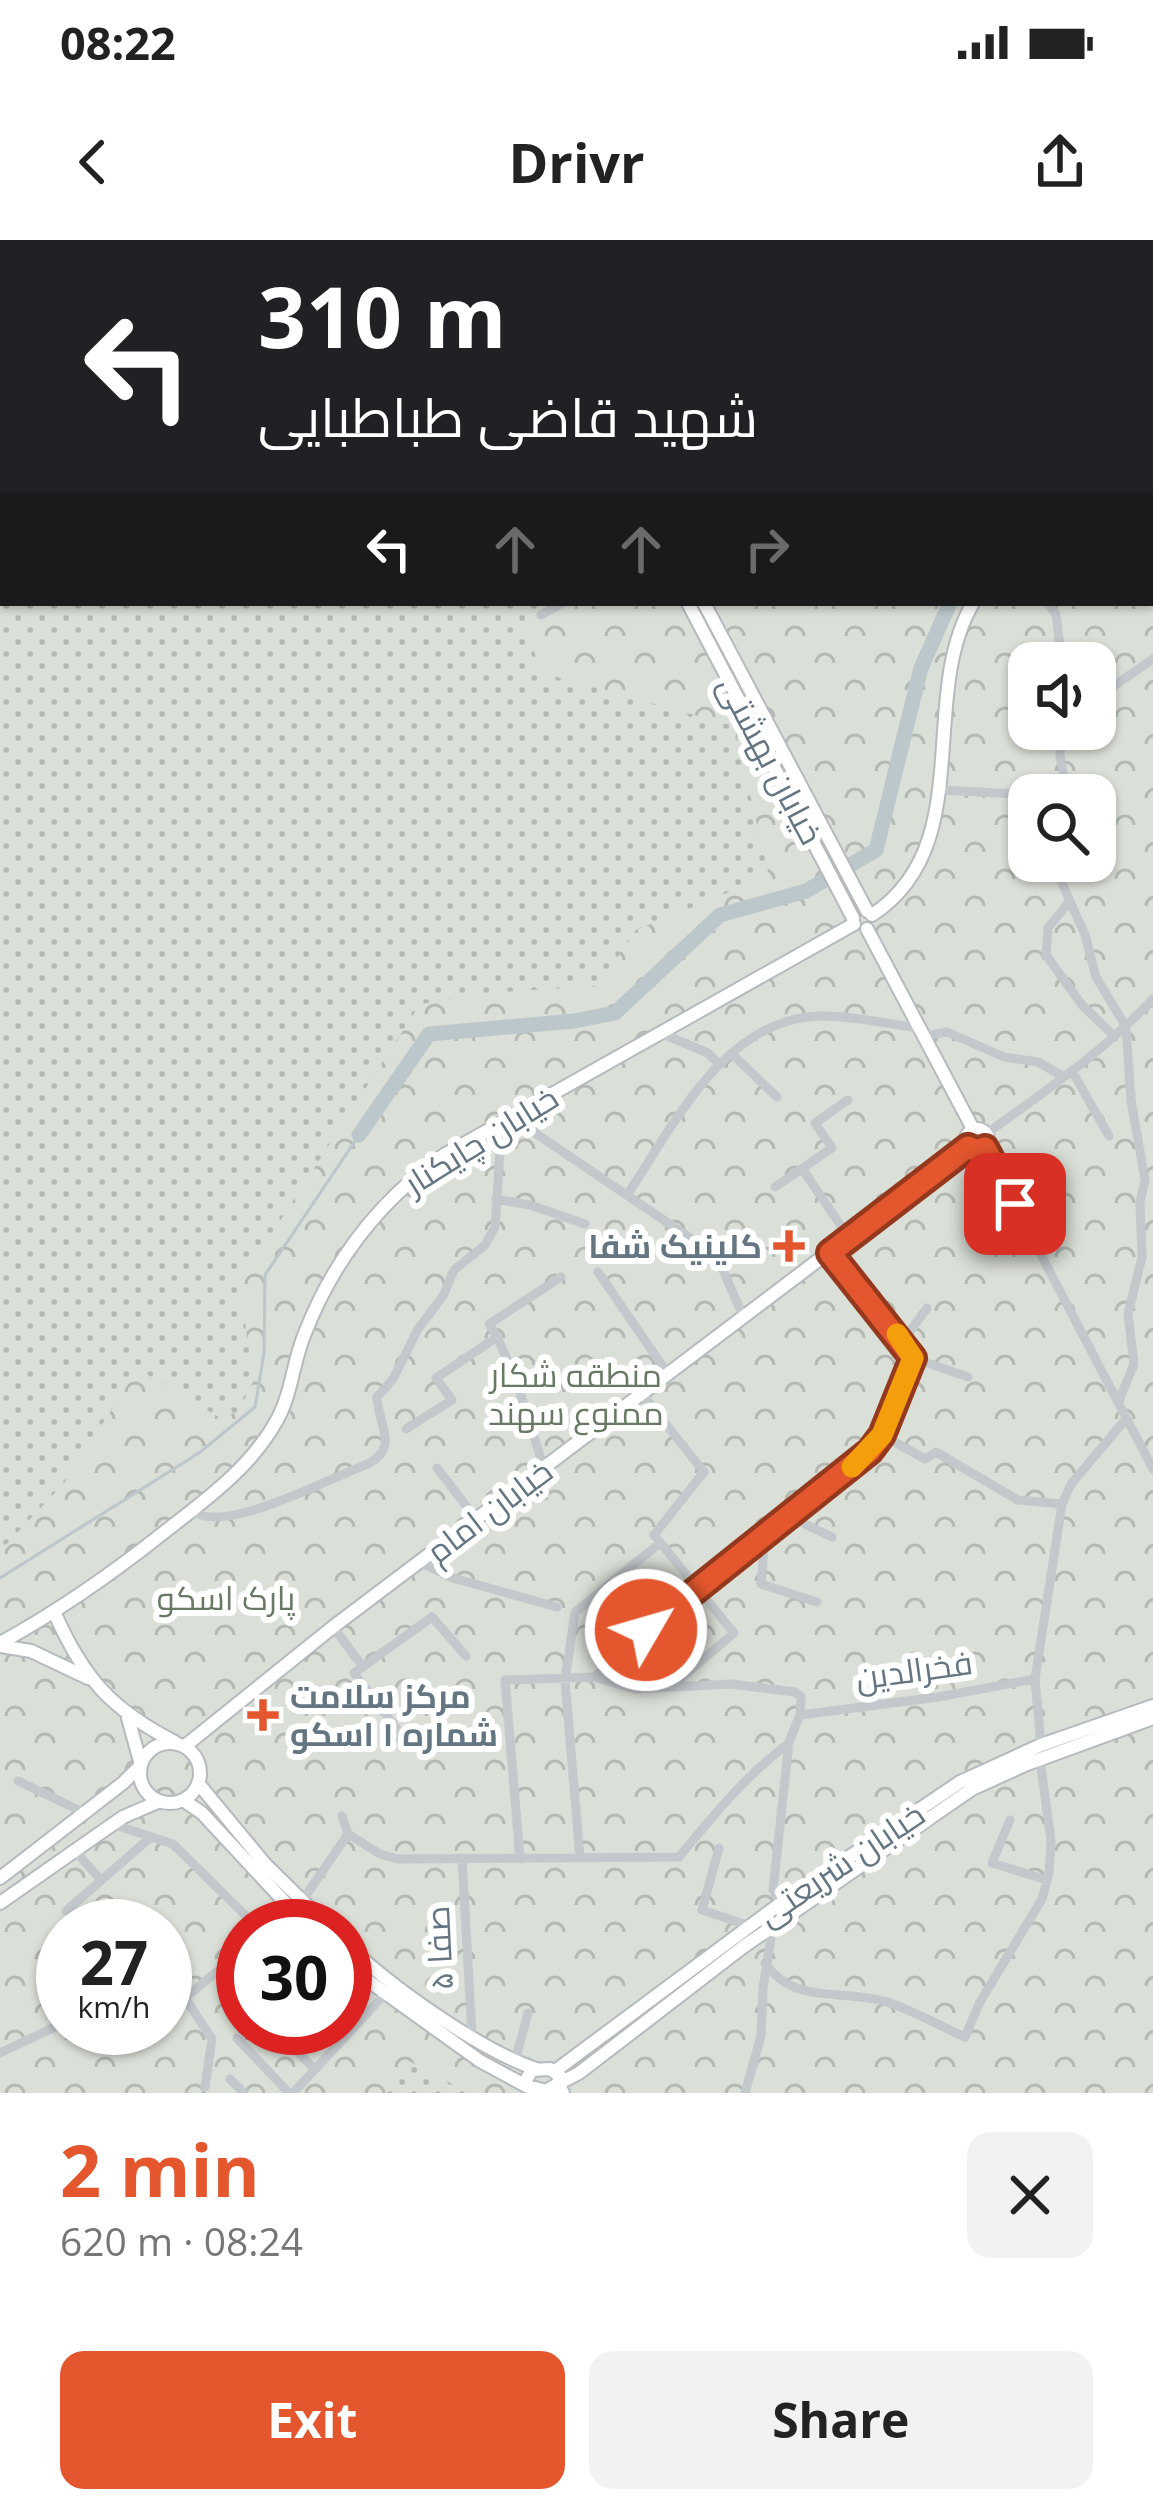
<!DOCTYPE html>
<html lang="en">
<head>
<meta charset="utf-8">
<style>
  :root { --surface:#fff; --page:#f2f2f2; --text:#222; --muted:#767676; --accent:#e4572e }
  body { margin:0; font-family:"Open Sans",Cairo,sans-serif; background:var(--page); color:var(--text); height:100vh; display:flex; flex-direction:column; font-size:45px; white-space:nowrap }
  * { box-sizing:border-box; margin:0 }
  p { font-size:39px; color:var(--muted) }
  .icon { flex:none; width:66px; height:66px; fill:none; stroke:currentColor; stroke-width:2; stroke-linecap:round; stroke-linejoin:round }
  .map { position:relative; height:1853px; overflow:hidden }
  .side { display:flex; flex-direction:column; background:var(--surface); flex:1 }
  .side>* { flex:none }
  .guide { position:absolute; left:0px; top:0px; width:1155px; height:366px; box-shadow:0 3px 9px #0004; background:#202124; color:#fff; overflow:hidden }
  .tools { position:absolute; left:1008px; top:402px; display:grid; gap:24px }
  .tools a { display:grid; place-items:center; width:108px; height:108px; border-radius:24px; background:var(--surface); box-shadow:0 3px 9px #0004; font-size:60px }
  .speed { position:absolute; left:36px; top:1659px; display:flex; gap:24px; font-size:60px; font-weight:700; text-align:center }
  .speed>* { display:grid; place-content:center; width:156px; height:156px; border-radius:50%; background:var(--surface); box-shadow:0 3px 9px #0004; line-height:1 }
  .speed small { font-size:30px; font-weight:400 }
  .speed .limit { border:18px solid #d22; background:#fff; color:#111 }
  .pin { position:absolute; display:grid; place-items:center; width:102px; height:102px; color:#fff; margin:-51px; border-radius:24px; box-shadow:0 6px 18px #0006 }
  .me { position:absolute; width:132px; margin:-66px; rotate:52deg; stroke-linejoin:round; filter:drop-shadow(0 0 9px #0008) }
  .turn { display:flex; align-items:center; gap:42px; height:252px; padding:0 60px; font-size:54px }
  .turn .icon { width:156px; height:156px; stroke-width:2.5 }
  .turn b { display:block; font-size:84px; line-height:102px }
  .lanes { display:flex; align-items:center; height:114px; padding:0 60px; background:#0003; justify-content:center; gap:60px; direction:ltr }
  .lanes .off { opacity:.35 }
  .round { display:grid; place-items:center; flex:none; width:126px; height:126px; border-radius:24px; background:var(--page) }
  .summary { display:flex; align-items:center; justify-content:space-between; height:204px; padding:0 60px }
  h1 { font-size:72px; font-weight:700; line-height:90px; color:var(--accent) }
  .cta { display:flex; gap:24px; margin-top:auto; padding:24px 60px }
  .cta a { flex:1; height:138px; border-radius:24px; background:var(--accent); color:#fff; font-size:48px; font-weight:700; line-height:138px; text-align:center }
  .cta a+a { background:var(--page); color:var(--text) }
  .status { display:flex; justify-content:space-between; align-items:center; height:84px; padding:0 60px; background:var(--surface); direction:ltr }
  .status svg { height:33px; fill:currentColor }
  header { display:flex; justify-content:space-between; align-items:center; height:156px; padding:0 60px; background:var(--surface); font-size:54px; font-weight:700 }
  .map>svg:first-child { display:block }
  .park { fill:url(#park-crowns); fill-rule:evenodd }
  .garden { fill:url(#garden-dots) }
  .lines { fill:none; stroke-linecap:round; stroke-linejoin:round }
  .stream { stroke:#bbc7cb; stroke-width:3 }
  .river { stroke:#bbc7cb; stroke-width:15 }
  .major-casing { stroke:#b5babe; stroke-width:16 }
  .minor { stroke:#c3c8cc; stroke-width:9 }
  .major { stroke:#fff; stroke-width:12 }
  .route-casing { stroke:#94391e; stroke-width:30 }
  .route { stroke:#e4572e; stroke-width:21 }
  .slow { stroke:#f59e0b; stroke-width:21 }
  .poi-dot { fill:#e4572e; stroke:#fff; stroke-width:4.5 }
  .labels { text-anchor:middle; stroke-width:12; stroke-linejoin:round; paint-order:stroke }
  .street-label { font-size:33px; fill:#657683; stroke:#fff }
  .poi-label { font-size:33px; font-weight:bold; fill:#657683; stroke:#fff; text-anchor:end }
  .park-label { font-size:33px; fill:#687a64; stroke:#fff }
</style>
</head>
<body>
<div class="status"><b>08:22</b><svg viewBox="0 0 49 12"><path d="M0 12V9h3v3zM5 12V6h3v6zM10 12V3h3v9zM15 12V0h3v12zM26 1h20v11H26zM47 4h2v5h-2z"/></svg></div>
<header><svg class="icon" aria-label="back" viewBox="0 0 24 24"><path d="M15 5l-7 7 7 7"/></svg>Drivr<svg class="icon" aria-label="share" viewBox="0 0 24 24"><path d="M12 15V3M7 8l5-5 5 5M5 13v7h14v-7"/></svg></header>
<div class="map">
<svg width="1153" height="1853" viewBox="0 0 1153 1853">
  <defs>
    <pattern id="park-crowns" width="20" height="18" patternUnits="userSpaceOnUse" patternTransform="scale(3)"><rect width="20" height="18" fill="#dadfd7"/><path d="M2 6a3 3 0 1 1 6 0M12 15a3 3 0 1 1 6 0" fill="none" stroke="#b4b9b4"/></pattern>
    <pattern id="garden-dots" width="8" height="8" patternUnits="userSpaceOnUse" patternTransform="scale(3)"><rect width="8" height="8" fill="#dadfd7"/><path d="M2 2h.1M6 6h.1" fill="none" stroke="#b4b9b4" stroke-width="1.8" stroke-linecap="round"/></pattern>
  </defs>
  <rect width="100%" height="100%" fill="#fafaf8"/>
  <!-- park -->
  <path class="park" d="M 0,0 L 1153,0 L 1153,1853 L 0,1853 ZM 3,3 L 1152,3 L 1152,363 L 3,363 ZM 1029,423 L 1095,423 L 1095,489 L 1029,489 ZM 1029,555 L 1095,555 L 1095,621 L 1029,621 ZM 63,1686 L 165,1686 L 165,1788 L 63,1788 ZM 243,1686 L 345,1686 L 345,1788 L 243,1788 Z"/>
  <!-- garden -->
  <path class="garden" d="M 565,0 L 1153,0 L 1153,259 L 1152,3 L 559,3 Z
    M 3,331 L 3,363 L 548,363 L 525,372 L 539,432 L 734,486 L 769,636 L 636,690 L 598,746 L 498,752 L 420,764 L 240,1043 L 253,1142 L 238,1173 L 217,1176 L 138,1129 L 64,1243 L 0,1311 Z
    M 411,1822 L 469,1853 L 386,1853 Z"/>
  <g class="lines">
    <!-- stream -->
    <path class="stream" d="M 0,1338 L 199,1213 L 255,1167 L 264,1113 L 265,1035 L 359,895"/>
    <!-- river -->
    <path class="river" d="M 1152,220 L 1153,219
      M 359,895 L 429,794 L 574,781 L 615,773 L 720,675 L 806,651 L 876,610 L 921,428 L 950,363"/>
    <!-- major casing -->
    <g class="major-casing">
      <path id="major" d="M 495,0 L 497,3
        M 509,0 L 511,3
        M 1152,242 L 1153,241
        M 1152,255 L 1153,255
        M 688,363 L 853,678
        M 704,363 L 867,671
        M 872,675 C 978,606 917,458 973,363
        M 867,689 L 973,889
        M966 900a11 11 0 1 1 22 0a11 11 0 1 1-22 0Z
        M 55,1374 C 84,1439 112,1470 175,1502
        M 0,1403 C 61,1370 113,1333 167,1290 C 208,1258 252,1226 277,1180 C 292,1153 293,1121 305,1093 C 334,1019 380,960 444,915 L 854,684
        M 0,1406 L 31,1411 L 88,1438
        M140 1533a30 30 0 1 1 60 0a30 30 0 1 1-60 0Z
        M 185,1506 L 333,1387 L 968,907
        M 198,1543 L 265,1624 L 328,1686
        M 183,1560 L 202,1573 L 307,1686
        M 0,1638 L 123,1543 L 141,1525 L 128,1478
        M 0,1663 L 123,1577 L 160,1561
        M 345,1703 C 390,1746 478,1809 536,1829
        M 345,1724 L 480,1821 L 530,1848
        M 550,1829 L 560,1836 L 558,1844 L 546,1851 L 528,1846 L 526,1840 L 532,1830 Z
        M 555,1831 L 781,1663 L 960,1542 L 1041,1505 L 1153,1466
        M 563,1853 L 558,1844 L 579,1833 L 743,1707 L 972,1549 L 1027,1524 L 1153,1478"/>
    </g>
    <!-- minor -->
    <path class="minor" d="M 283,0 L 283,3
      M 307,0 L 309,3
      M 442,0 L 444,3
      M 40,3 L 43,0
      M 133,3 L 136,0
      M 193,3 L 200,0
      M 326,3 L 333,0
      M 0,58 L 3,54
      M 0,123 L 3,124
      M 0,160 L 3,160
      M 0,261 L 3,260
      M 0,332 L 3,331
      M 1047,363 L 1056,374 L 1062,423
      M 541,375 L 562,363
      M 1095,459 L 1153,419
      M 1062,489 L 1060,515 L 1067,555
      M 939,550 L 1036,555
      M 1059,621 L 1061,641 L 1085,695 L 1096,737 L 1126,787 L 1131,860 L 1145,940 L 1140,962 L 1142,1017 L 1128,1074 L 1134,1124 L 1118,1163
      M 1069,662 L 1048,688 L 1046,715 L 1082,765 L 1114,796
      M 663,794 L 708,813 L 718,823
      M 924,796 L 947,792 L 1004,817 L 1038,822 L 1064,837
      M 732,814 L 777,857
      M 1072,831 L 1109,896
      M 519,874 L 535,893 L 717,1016 L 743,1076
      M 986,894 C 1044,852 1104,811 1153,759
      M 985,908 L 1153,1229
      M 803,930 L 850,999
      M 775,947 L 832,908 L 815,883 L 848,860
      M 627,955 C 673,887 723,780 818,776 C 850,775 887,784 920,788
      M 496,959 L 530,965 L 585,984
      M 598,1032 L 668,1134
      M 497,1097 L 489,1084 L 561,1037
      M 903,1101 L 927,1068
      M 913,1118 L 968,1137
      M 642,1154 L 704,1232 L 654,1295 L 734,1393 L 681,1438 L 680,1446
      M 406,1189 L 452,1160 L 436,1138 L 497,1097 L 514,1134 L 544,1228
      M 882,1195 L 925,1219 L 936,1212 L 1018,1260 L 1062,1264
      M 437,1228 L 477,1280
      M 193,1270 C 220,1298 333,1236 368,1224 C 400,1207 378,1185 377,1157 L 393,1139 L 418,1089 L 443,1056 L 454,1030 L 485,1005 L 495,987 L 502,883
      M 790,1277 L 832,1297
      M 765,1296 L 761,1344 L 817,1362
      M 421,1323 L 453,1338 L 557,1367
      M 333,1387 L 363,1427
      M 594,1437 L 870,1211 L 882,1195 L 913,1118 L 829,1013
      M 800,1475 L 938,1457 L 1035,1439
      M 408,1503 L 354,1433 L 432,1377 L 466,1416
      M 1041,1505 L 1035,1439 L 1062,1264 L 1071,1244 L 1126,1179
      M 18,1541 L 85,1573
      M 1010,1580 L 992,1623 L 1047,1640
      M 112,1584 L 173,1604 L 256,1686
      M 348,1594 L 380,1614 L 397,1619 L 679,1617 C 712,1577 746,1535 788,1504
      M 719,1608 L 702,1670 L 750,1686
      M 74,1610 L 101,1640
      M 462,1618 L 472,1795
      M 580,1618 L 565,1440 L 575,1372 L 660,1303
      M 520,1619 L 505,1440 L 594,1437 L 635,1449 L 731,1444 L 795,1452 L 801,1457 L 800,1475 L 789,1502 L 773,1650 L 781,1663
      M 302,1661 L 348,1594 L 342,1576
      M 66,1671 L 151,1597
      M 765,1723 C 794,1766 843,1748 887,1762 C 913,1770 939,1786 965,1797 L 980,1762 L 1042,1659 L 1049,1633 L 1051,1601 L 1040,1519
      M 345,1757 L 366,1774
      M 325,1788 L 339,1802
      M 278,1791 L 314,1829
      M 237,1798 L 289,1853
      M 0,1813 L 57,1786
      M 515,1821 L 528,1773
      M 230,1839 L 244,1853
      M 205,1847 L 212,1799 L 185,1758 L 243,1710
      M 293,1853 L 384,1755
      M 745,1853 L 761,1796 L 763,1748 L 773,1685"/>
    <!-- major -->
    <use href="#major" class="major"/>
  </g>
  <g class="lines">
    <!-- route casing -->
    <g class="route-casing">
      <path id="route" d="M 646,1390 L 870,1211 L 882,1195 L 913,1118 L 830,1013 L 968,907 L 978,911 L 985,908 L 1015,964"/>
    </g>
    <!-- route -->
    <use href="#route" class="route"/>
    <!-- slow -->
    <path class="slow" d="M 852,1227 L 882,1195 L 913,1118 L 897,1094"/>
  </g>
  <!-- markers -->
  <g class="poi-dot">
    <path d="M783 988h12v12h12v12h-12v12h-12v-12h-12v-12h12z"/>
    <path d="M257 1457h12v12h12v12h-12v12h-12v-12h-12v-12h12z"/>
  </g>
  <g class="labels">
    <!-- street labels -->
    <g class="street-label">
      <text transform="translate(771 520) rotate(62)" y="12">خیابان بهشتی</text>
      <text transform="translate(481 900) rotate(-32)" y="12">خیابان چایکنار</text>
      <text transform="translate(489 1271) rotate(-37)" y="12">خیابان امام</text>
      <text transform="translate(914 1430) rotate(-8)" y="12">فخرالدین</text>
      <text transform="translate(841 1624) rotate(-34)" y="12">خیابان شریعتی</text>
      <text transform="translate(439 1708) rotate(-93)" y="12">صفا ۵</text>
    </g>
    <!-- poi labels -->
    <g class="poi-label">
      <text x="762" y="1018">کلینیک شفا</text>
      <text x="290" y="1468" text-anchor="start">مرکز سلامت<tspan x="290" dy="38">شماره ۱ اسکو</tspan></text>
    </g>
    <!-- park labels -->
    <g class="park-label">
      <text x="576" y="1147">منطقه شکار<tspan x="576" dy="38">ممنوع سهند</tspan></text>
      <text x="226" y="1370">پارک اسکو</text>
    </g>
  </g>
</svg>
<div class="tools">
<a><svg class="icon" aria-label="sound" viewBox="0 0 24 24"><path d="M4 9h4l5-4v14l-5-4H4zM17 9q2 3 0 6"/></svg></a>
<a><svg class="icon" aria-label="search" viewBox="0 0 24 24"><circle cx="10" cy="10" r="6"/><path d="M15 15l6 6"/></svg></a>
</div>
<div class="speed"><div>27<small>km/h</small></div><div class="limit">30</div></div>
<div class="pin" style="left:1015px;top:964px;background:#d93025"><svg class="icon" aria-label="arrive" viewBox="0 0 24 24"><path d="M6 21V4h12l-3 4 3 4H6"/></svg></div>
<svg class="me" style="left:646px;top:1390px" viewBox="-20 -20 40 40"><circle r="17" fill="#e4572e" stroke="#fff" stroke-width="3"/><path d="M0-11L8 9 0 5-8 9z" fill="#fff"/></svg>
<div class="guide">
<div class="turn"><svg class="icon" aria-label="left" viewBox="0 0 24 24"><path d="M17 20v-9H6M10 6l-5 5 5 5"/></svg><div><b>310 m</b>شهید قاضی طباطبایی</div></div>
<div class="lanes"><svg class="icon" aria-label="left" viewBox="0 0 24 24"><path d="M17 20v-9H6M10 6l-5 5 5 5"/></svg><svg class="icon off" aria-label="ahead" viewBox="0 0 24 24"><path d="M12 20V5M6 11l6-6 6 6"/></svg><svg class="icon off" aria-label="ahead" viewBox="0 0 24 24"><path d="M12 20V5M6 11l6-6 6 6"/></svg><svg class="icon off" aria-label="right" viewBox="0 0 24 24"><path d="M7 20v-9h11M14 6l5 5-5 5"/></svg></div>
</div>
</div>
<section class="side">
<div class="summary"><div><h1>2 min</h1><p>620 m · 08:24</p></div><a class="round"><svg class="icon" aria-label="close" viewBox="0 0 24 24"><path d="M6 6l12 12M18 6L6 18"/></svg></a></div>
<div class="cta"><a>Exit</a><a>Share</a></div>
</section>
</body>
</html>
